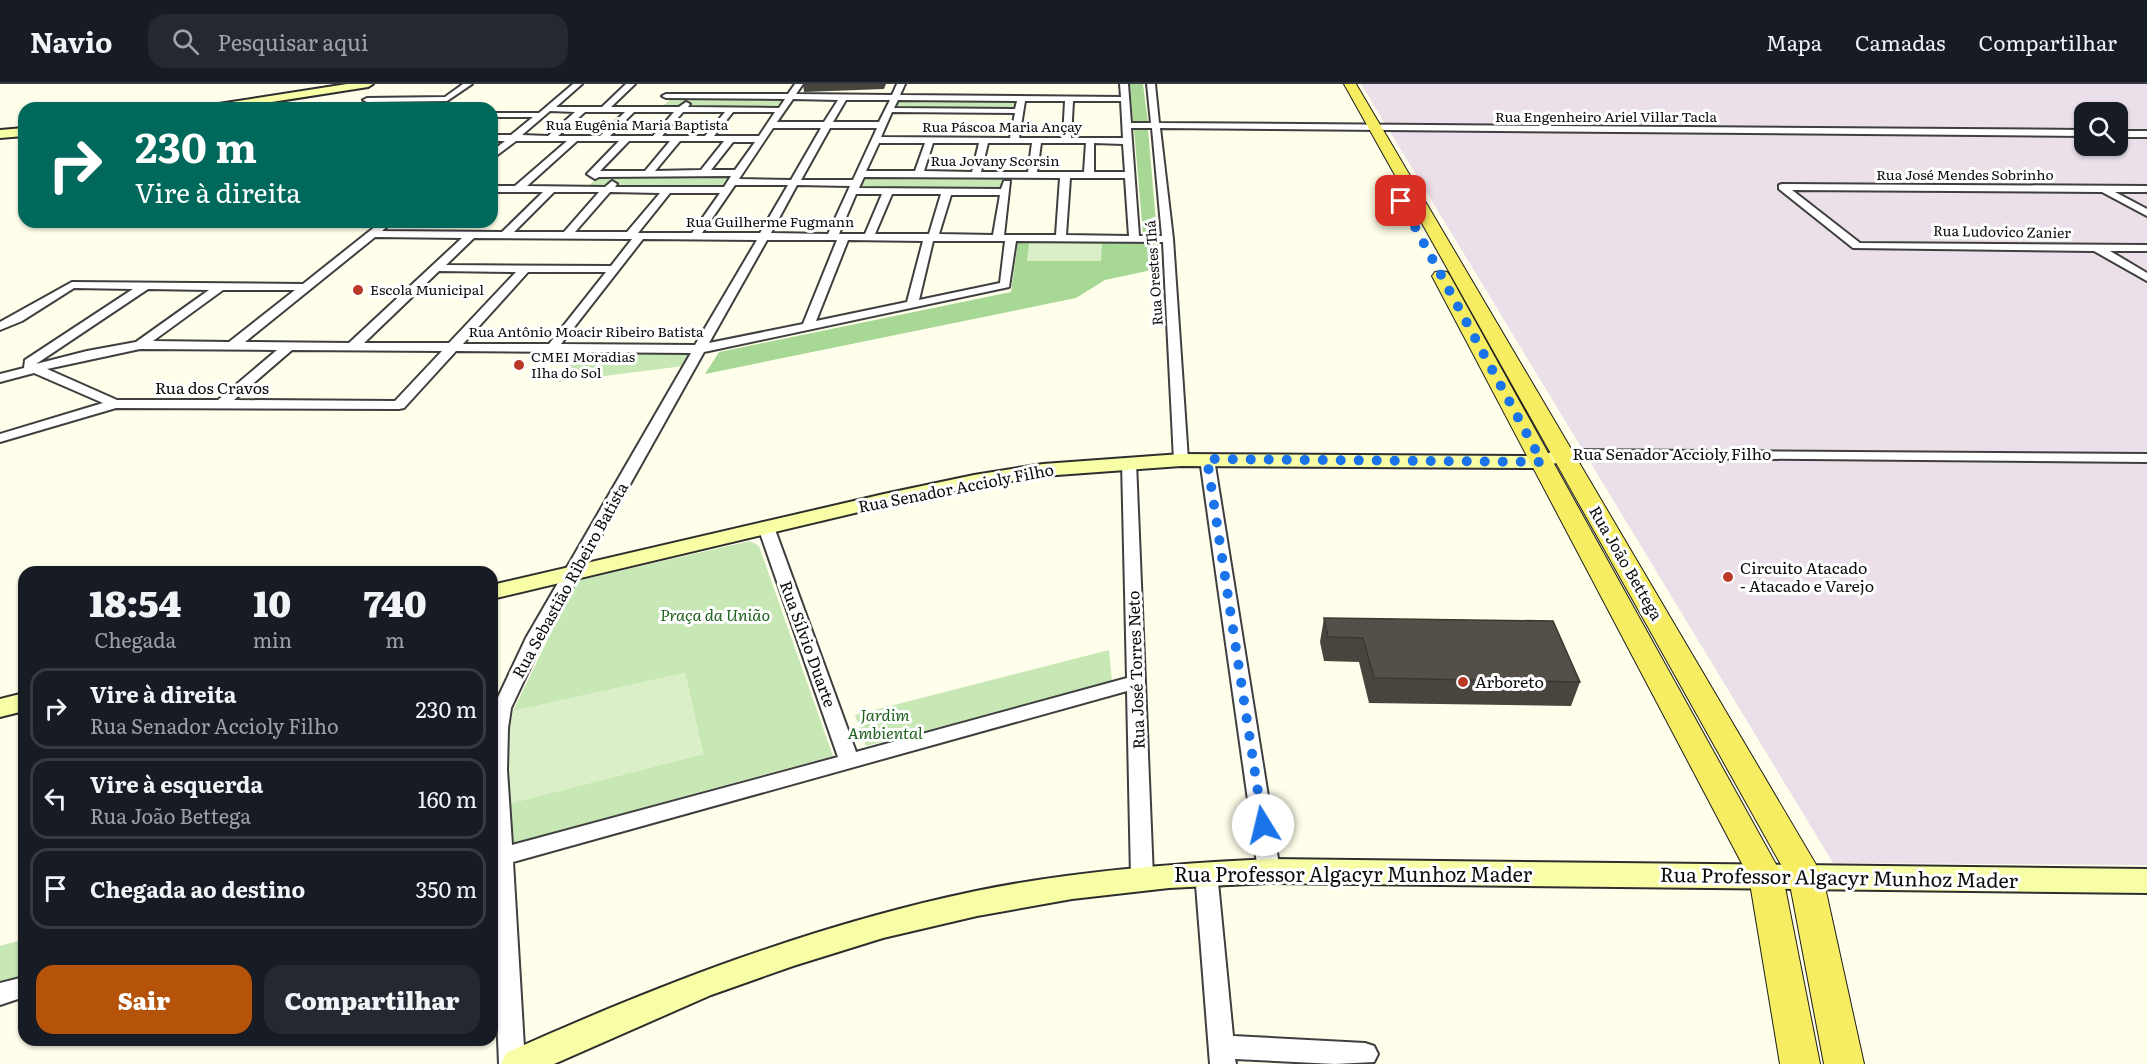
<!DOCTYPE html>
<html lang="pt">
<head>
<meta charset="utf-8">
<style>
  :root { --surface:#171b24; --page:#242831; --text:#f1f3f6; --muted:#9ea1a6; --line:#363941; --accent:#b45309 }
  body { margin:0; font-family:Literata,serif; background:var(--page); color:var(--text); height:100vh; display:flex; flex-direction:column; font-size:22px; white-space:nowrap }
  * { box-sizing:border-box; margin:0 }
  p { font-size:20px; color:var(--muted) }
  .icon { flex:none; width:33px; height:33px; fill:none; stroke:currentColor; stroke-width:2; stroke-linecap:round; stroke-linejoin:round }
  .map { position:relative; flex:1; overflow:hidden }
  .panel { position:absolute; left:18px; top:482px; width:480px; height:480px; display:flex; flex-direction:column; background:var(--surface); border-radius:18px; box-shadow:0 2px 4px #0004 }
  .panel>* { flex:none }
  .banner { position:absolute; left:18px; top:18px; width:480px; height:126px; border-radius:18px; box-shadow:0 2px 4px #0004; background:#00695c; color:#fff; overflow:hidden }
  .tools { position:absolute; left:2074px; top:18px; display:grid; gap:12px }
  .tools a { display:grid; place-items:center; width:54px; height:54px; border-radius:12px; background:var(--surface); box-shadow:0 2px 4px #0004; font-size:30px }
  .pin { position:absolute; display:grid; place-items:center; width:51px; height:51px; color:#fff; margin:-26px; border-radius:12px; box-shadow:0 3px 9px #0006 }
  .me { position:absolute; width:66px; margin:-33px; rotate:351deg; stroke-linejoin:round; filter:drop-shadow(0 0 4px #0008) }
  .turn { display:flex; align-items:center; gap:21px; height:126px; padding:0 18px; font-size:27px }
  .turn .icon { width:78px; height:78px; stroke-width:2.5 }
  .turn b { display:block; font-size:42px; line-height:51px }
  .eta { display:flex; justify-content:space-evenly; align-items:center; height:102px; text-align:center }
  .eta b { font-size:36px; font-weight:800; line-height:42px }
  .cta { display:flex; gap:12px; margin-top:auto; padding:12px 18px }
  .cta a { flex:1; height:69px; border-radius:18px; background:var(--accent); color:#fff; font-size:24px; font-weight:800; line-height:69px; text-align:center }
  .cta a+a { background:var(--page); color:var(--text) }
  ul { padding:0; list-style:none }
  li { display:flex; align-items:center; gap:18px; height:81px; margin:0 12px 9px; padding:0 6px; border:3px solid var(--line); border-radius:18px }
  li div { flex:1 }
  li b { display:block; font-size:22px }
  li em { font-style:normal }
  header { display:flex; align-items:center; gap:36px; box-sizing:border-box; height:84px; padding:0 30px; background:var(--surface); border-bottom:2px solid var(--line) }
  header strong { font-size:28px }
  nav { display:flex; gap:33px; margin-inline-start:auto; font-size:21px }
  .search { width:420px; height:54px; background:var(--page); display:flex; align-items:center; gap:15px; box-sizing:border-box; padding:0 21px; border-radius:18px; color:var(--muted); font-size:22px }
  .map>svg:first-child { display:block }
  .industrial { fill:#ebe0ea; fill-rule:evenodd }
  .green { fill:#c7e8b5 }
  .forest { fill:#a7d895 }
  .pitch { fill:#daefc7 }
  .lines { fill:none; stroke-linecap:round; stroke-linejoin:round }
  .street-casing { stroke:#3f3f3f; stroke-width:4 }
  .secondary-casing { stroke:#2e2e2e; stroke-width:4 }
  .primary-casing { stroke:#1d1d1d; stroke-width:2 }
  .street { fill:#fff; fill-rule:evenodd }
  .secondary { fill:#f8fea6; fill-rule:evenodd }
  .primary { fill:#f7ed62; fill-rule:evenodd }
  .wall { fill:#48443e }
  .building { fill:#544f48; stroke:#3b3732; stroke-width:1.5 }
  .route { stroke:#1a73e8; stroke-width:10; stroke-dasharray:0 18 }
  .poi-dot { fill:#b93926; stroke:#fff; stroke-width:2 }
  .labels { text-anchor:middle; stroke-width:6; stroke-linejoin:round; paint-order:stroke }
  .far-street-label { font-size:14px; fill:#0c0c0c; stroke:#fff }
  .far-poi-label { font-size:14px; fill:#0c0c0c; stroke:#fff; text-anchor:start }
  .street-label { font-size:16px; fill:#0c0c0c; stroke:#fff }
  .poi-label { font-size:16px; fill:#0c0c0c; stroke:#fff; text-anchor:start }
  .park-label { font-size:16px; font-style:italic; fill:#1f621d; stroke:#fff }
  .near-street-label { font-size:20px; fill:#0c0c0c; stroke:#fff }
</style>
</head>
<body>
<header>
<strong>Navio</strong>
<div class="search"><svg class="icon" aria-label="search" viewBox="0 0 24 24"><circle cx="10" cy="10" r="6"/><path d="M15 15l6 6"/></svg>Pesquisar aqui</div>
<nav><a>Mapa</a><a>Camadas</a><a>Compartilhar</a></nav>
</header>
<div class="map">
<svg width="2147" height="980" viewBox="0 0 2147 980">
  <rect width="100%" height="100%" fill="#fffeea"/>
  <!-- industrial -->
  <path class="industrial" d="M 1361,0 L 2147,0 L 2147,781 L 1833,779 ZM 2085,28 L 2118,28 L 2118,62 L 2085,62 Z"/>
  <!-- green -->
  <path class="green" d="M 671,14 L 786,14 L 779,24 L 661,24 Z
    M 899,14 L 1017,15 L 1014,26 L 894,26 Z
    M 734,90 L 723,105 L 587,104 L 599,91 Z
    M 864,91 L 1003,92 L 1000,106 L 858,105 Z
    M 579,269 L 691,269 L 684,282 L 557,298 Z
    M 750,457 L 759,462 L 833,672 L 509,760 L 507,720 L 703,670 L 685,589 L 513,627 L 576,497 Z
    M 1109,566 L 1112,598 L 866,662 L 855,631 Z
    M 24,855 L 24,893 L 0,900 L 0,862 Z"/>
  <!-- forest -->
  <path class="forest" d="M 1130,0 L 1143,0 L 1148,38 L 1133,38 Z
    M 1134,45 L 1148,45 L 1157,150 L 1143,150 Z
    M 1018,158 L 1158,158 L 1161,184 L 1105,196 L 1076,214 L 705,290 L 719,268 L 1011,208 Z"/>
  <!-- pitch -->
  <path class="pitch" d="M 1029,159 L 1102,160 L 1101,177 L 1027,177 Z
    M 685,589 L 703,670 L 507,720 L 508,654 L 513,627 Z"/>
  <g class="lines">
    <!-- street casing -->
    <g class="street-casing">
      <path id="street" d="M 463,0 L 472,0 L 447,17 L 367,18 L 363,16 L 367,14 L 445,13 Z
        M 573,0 L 582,0 L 556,23 L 602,23 L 626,0 L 635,0 L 611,23 L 679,23 L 686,18 L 690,20 L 688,23 L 779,24 L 785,15 L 666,14 L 662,12 L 666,10 L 788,10 L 795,0 L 803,0 L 796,10 L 892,11 L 897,0 L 905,0 L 900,11 L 1121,13 L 1120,0 L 1128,0 L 1131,39 L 1151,39 L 1147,0 L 1155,0 L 1159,39 L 2085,46 L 2085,52 L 1160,44 L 1173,155 L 1188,376 L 1181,380 L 1174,376 L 1163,158 L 1016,157 L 1009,203 L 704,268 L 544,554 L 511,624 L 508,644 L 507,686 L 512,761 L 838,673 L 758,443 L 760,440 L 772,440 L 774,443 L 856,668 L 1127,594 L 1122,378 L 1129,374 L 1136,378 L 1153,793 L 1150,799 L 1142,802 L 1134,799 L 1131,793 L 1127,607 L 513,778 L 525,980 L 499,980 L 492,805 L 493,624 L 526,554 L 691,269 L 456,267 L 404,324 L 399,325 L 116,324 L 0,358 L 0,350 L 103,319 L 34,289 L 0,298 L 0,290 L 24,284 L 25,276 L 133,205 L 74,204 L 22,237 L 0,246 L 0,238 L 72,198 L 303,200 L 381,138 L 392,138 L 382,147 L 502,148 L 543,108 L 492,108 L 492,102 L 515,102 L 567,57 L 516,57 L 492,75 L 492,67 L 505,57 L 492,57 L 492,51 L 511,51 L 533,33 L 492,33 L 492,29 L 539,29 ZM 793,15 L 838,16 L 824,38 L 777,38 ZM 846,16 L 890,16 L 879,38 L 833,38 ZM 898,16 L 1017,17 L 1015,25 L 894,24 ZM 1025,17 L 1065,17 L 1063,54 L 1019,54 ZM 1073,17 L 1121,17 L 1123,54 L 1071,54 ZM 550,27 L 575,28 L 548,52 L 522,51 ZM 585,28 L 625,28 L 600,52 L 558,52 ZM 634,28 L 674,28 L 653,52 L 610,52 ZM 683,28 L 725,28 L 705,52 L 662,52 ZM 733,28 L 775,28 L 759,52 L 714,52 ZM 892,28 L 1015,29 L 1010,54 L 881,53 ZM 773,44 L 821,44 L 791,96 L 739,95 ZM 830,44 L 877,44 L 853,96 L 801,96 ZM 1131,44 L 1152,44 L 1162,152 L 1139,152 ZM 577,57 L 619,57 L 587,90 L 595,95 L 599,93 L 731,92 L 724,103 L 615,103 L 617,100 L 612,97 L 605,103 L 527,102 ZM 629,57 L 670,57 L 645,87 L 600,87 ZM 680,57 L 724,57 L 701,86 L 655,87 ZM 733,58 L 755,58 L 735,86 L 711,86 ZM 879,59 L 925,59 L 915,87 L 866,87 ZM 933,59 L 979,59 L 972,88 L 924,87 ZM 988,59 L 1032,59 L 1028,88 L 981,88 ZM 1041,59 L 1086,59 L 1084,88 L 1037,88 ZM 1094,59 L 1123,60 L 1125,88 L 1094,88 ZM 864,93 L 1060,94 L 1056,151 L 1004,151 L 1010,97 L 1004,97 L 1001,105 L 859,104 ZM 1070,94 L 1125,94 L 1129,152 L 1066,151 ZM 735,101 L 788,101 L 760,149 L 702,149 ZM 797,101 L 850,102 L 828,150 L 771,149 ZM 554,108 L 599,108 L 564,148 L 514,148 ZM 610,108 L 660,109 L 627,148 L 575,148 ZM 670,109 L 720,109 L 692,149 L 638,149 ZM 856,110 L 882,110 L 865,150 L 839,150 ZM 892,110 L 941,110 L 929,150 L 875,150 ZM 951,111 L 1000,111 L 993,151 L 939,150 ZM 375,153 L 462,154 L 349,259 L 245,258 ZM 474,154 L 630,155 L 632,155 L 611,182 L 446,181 ZM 643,155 L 757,156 L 695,261 L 561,260 ZM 767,156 L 837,156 L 803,240 L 709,259 ZM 848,156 L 923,157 L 907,218 L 816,237 ZM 933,157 L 1005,157 L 1000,199 L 919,216 ZM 439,187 L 516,188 L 449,259 L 364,259 ZM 528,188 L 606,188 L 549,260 L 463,260 ZM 148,205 L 209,206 L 136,258 L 87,267 L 36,280 ZM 223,206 L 295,206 L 229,258 L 153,257 ZM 140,265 L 277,266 L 218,316 L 117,316 L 47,285 ZM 292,266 L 442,267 L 395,317 L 234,316 Z
        M 2118,47 L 2147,47 L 2147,53 L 2118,53 Z
        M 1782,100 L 2147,102 L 2147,108 L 2115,108 L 2147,125 L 2147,132 L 2102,108 L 1792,106 L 1860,159 L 2147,161 L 2147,167 L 2110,167 L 2147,189 L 2147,197 L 2094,167 L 1853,164 L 1779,105 L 1779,101 Z
        M 1563,366 L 2147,370 L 2147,378 L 1558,373 L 1556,370 Z
        M 1207,371 L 1214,375 L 1280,787 L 1277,793 L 1269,796 L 1261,793 L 1258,787 L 1200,375 Z
        M 1206,779 L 1214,782 L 1217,788 L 1233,952 L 1365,959 L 1374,962 L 1378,970 L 1374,978 L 1335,980 L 1235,975 L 1236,980 L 1210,980 L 1195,788 L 1198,782 Z
        M 24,893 L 24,913 L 0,921 L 0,899 Z"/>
    </g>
    <!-- secondary casing -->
    <g class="secondary-casing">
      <path id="secondary" d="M 347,0 L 373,0 L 368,3 L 234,24 L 206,24 L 212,21 Z
        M 24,44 L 24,52 L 0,54 L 0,46 Z
        M 1563,364 L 1570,366 L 1573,370 L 1570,374 L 1542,384 L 1181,382 L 1043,392 L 974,403 L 884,422 L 492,515 L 492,501 L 884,410 L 974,391 L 1043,380 L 1181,370 L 1540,372 Z
        M 24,609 L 24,627 L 0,633 L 0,615 Z
        M 1269,775 L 2147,785 L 2147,809 L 1269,799 L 1169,804 L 1072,815 L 977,832 L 883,854 L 793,882 L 711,911 L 554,980 L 501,980 L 506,969 C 658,901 813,841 976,807 C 1073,787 1171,780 1269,775 Z"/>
    </g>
    <!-- primary casing -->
    <g class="primary-casing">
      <path id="primary" d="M 1344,0 L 1356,0 L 1818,784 L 1823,794 L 1864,980 L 1824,980 L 1789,795 Z
        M 1441,187 L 1447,188 L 1450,192 L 1783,793 L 1820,980 L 1780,980 L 1749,793 L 1432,192 L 1435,188 Z"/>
    </g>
    <!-- street -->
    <use href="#street" class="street"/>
    <!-- secondary -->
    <use href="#secondary" class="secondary"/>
    <!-- primary -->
    <use href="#primary" class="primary"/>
  </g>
  <!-- wall -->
  <path class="wall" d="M 803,0 L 886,0 L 884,5 L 804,8 Z
    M 1324,534 L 1580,598 L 1571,622 L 1369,619 L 1359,578 L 1324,577 L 1320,558 Z"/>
  <!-- building -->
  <path class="building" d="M 1324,534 L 1553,537 L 1580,598 L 1374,594 L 1363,554 L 1328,553 Z"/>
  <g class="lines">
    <!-- route -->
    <path class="route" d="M 1263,741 L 1207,375 L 1542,378 L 1401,117"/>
  </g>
  <!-- markers -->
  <g class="poi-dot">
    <circle cx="358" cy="206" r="6"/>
    <circle cx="519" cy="281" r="6"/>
    <circle cx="1728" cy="493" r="6"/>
    <circle cx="1463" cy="598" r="6"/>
  </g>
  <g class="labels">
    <!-- far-street labels -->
    <g class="far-street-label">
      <text x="1606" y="38">Rua Engenheiro Ariel Villar Tacla</text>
      <text x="637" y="46">Rua Eugênia Maria Baptista</text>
      <text x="1002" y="48">Rua Páscoa Maria Ançay</text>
      <text x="995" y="82">Rua Jovany Scorsin</text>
      <text x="1965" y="96">Rua José Mendes Sobrinho</text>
      <text x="770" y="143">Rua Guilherme Fugmann</text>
      <text transform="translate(2002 148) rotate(1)" y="5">Rua Ludovico Zanier</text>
      <text transform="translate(1154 189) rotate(-94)" y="5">Rua Orestes Thá</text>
      <text x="586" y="253">Rua Antônio Moacir Ribeiro Batista</text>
    </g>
    <!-- far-poi labels -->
    <g class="far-poi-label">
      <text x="370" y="211">Escola Municipal</text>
      <text x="531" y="278">CMEI Moradias<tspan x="531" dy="16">Ilha do Sol</tspan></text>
    </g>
    <!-- street labels -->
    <g class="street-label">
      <text x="212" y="310">Rua dos Cravos</text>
      <text x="1672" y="376">Rua Senador Accioly Filho</text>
      <text transform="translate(956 404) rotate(-11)" y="6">Rua Senador Accioly Filho</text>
      <text transform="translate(1626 479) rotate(60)" y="6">Rua João Bettega</text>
      <text transform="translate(570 496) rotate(-61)" y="6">Rua Sebastião Ribeiro Batista</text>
      <text transform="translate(808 560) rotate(70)" y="6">Rua Sílvio Duarte</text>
      <text transform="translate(1136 586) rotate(-92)" y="6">Rua José Torres Neto</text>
    </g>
    <!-- poi labels -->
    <g class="poi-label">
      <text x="1740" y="490">Circuito Atacado<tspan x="1740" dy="18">- Atacado e Varejo</tspan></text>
      <text x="1475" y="604">Arboreto</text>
    </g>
    <!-- park labels -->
    <g class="park-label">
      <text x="715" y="537">Praça da União</text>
      <text x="885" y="637">Jardim<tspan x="885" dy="18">Ambiental</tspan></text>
    </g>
    <!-- near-street labels -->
    <g class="near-street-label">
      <text x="1353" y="798">Rua Professor Algacyr Munhoz Mader</text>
      <text transform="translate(1839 794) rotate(1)" y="7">Rua Professor Algacyr Munhoz Mader</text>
    </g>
  </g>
</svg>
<div class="tools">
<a><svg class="icon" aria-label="search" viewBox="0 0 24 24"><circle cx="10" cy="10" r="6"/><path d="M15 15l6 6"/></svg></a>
</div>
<div class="pin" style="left:1401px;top:117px;background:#d93025"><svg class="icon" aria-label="arrive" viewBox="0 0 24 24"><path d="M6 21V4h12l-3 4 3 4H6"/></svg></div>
<svg class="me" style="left:1263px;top:741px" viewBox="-20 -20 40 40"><circle r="19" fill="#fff"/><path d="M0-13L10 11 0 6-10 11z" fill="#1a73e8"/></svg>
<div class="banner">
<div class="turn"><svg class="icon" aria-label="right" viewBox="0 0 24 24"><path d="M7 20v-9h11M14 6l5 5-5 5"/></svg><div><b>230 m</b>Vire à direita</div></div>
</div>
<section class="panel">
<div class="eta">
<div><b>18:54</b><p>Chegada</p></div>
<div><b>10</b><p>min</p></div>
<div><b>740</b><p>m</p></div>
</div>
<ul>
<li><svg class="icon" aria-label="right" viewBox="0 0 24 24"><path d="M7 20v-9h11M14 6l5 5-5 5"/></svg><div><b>Vire à direita</b><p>Rua Senador Accioly Filho</p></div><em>230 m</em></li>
<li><svg class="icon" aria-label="left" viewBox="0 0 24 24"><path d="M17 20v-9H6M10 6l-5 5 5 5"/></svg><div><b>Vire à esquerda</b><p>Rua João Bettega</p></div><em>160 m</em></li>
<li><svg class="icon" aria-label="arrive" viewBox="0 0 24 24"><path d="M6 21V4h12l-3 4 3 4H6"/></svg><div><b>Chegada ao destino</b></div><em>350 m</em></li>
</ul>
<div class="cta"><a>Sair</a><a>Compartilhar</a></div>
</section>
</div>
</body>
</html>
